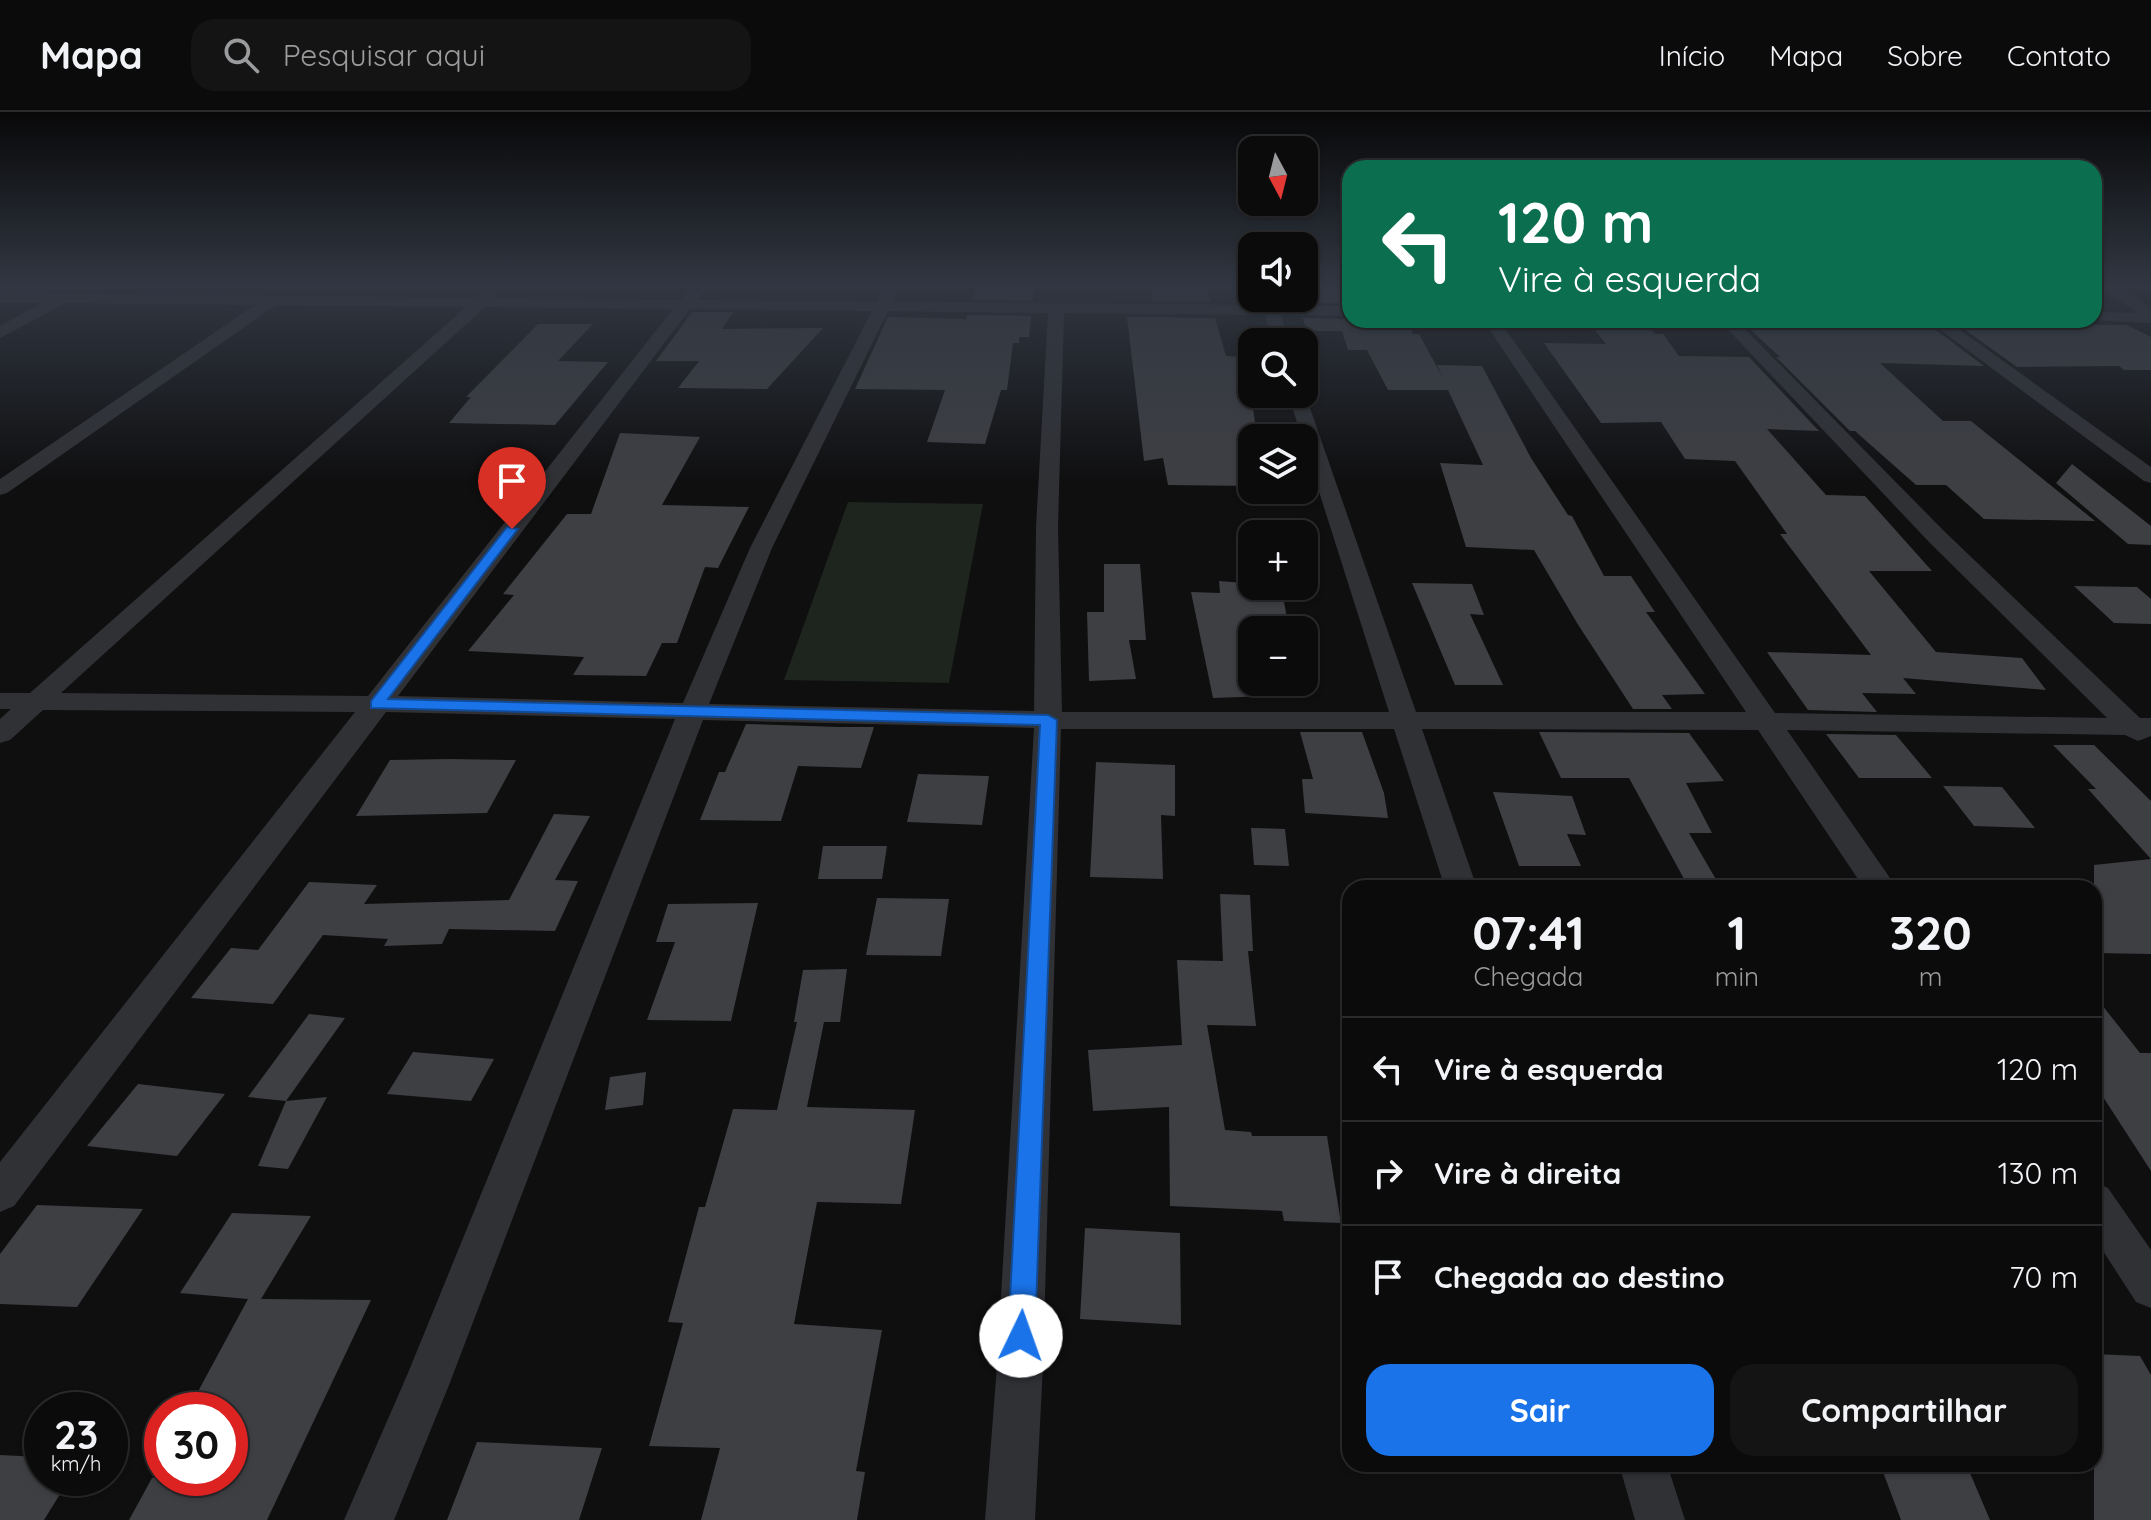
<!DOCTYPE html>
<html lang="pt">
<head>
<meta charset="utf-8">
<style>
  :root { --surface:#0b0b0c; --page:#141415; --text:#f1f3f6; --muted:#9a9b9d; --line:#2b2b2d; --accent:#1a73e8 }
  body { margin:0; font-family:Quicksand,sans-serif; background:var(--page); color:var(--text); height:100vh; display:flex; flex-direction:column; font-size:30px; white-space:nowrap }
  * { box-sizing:border-box; margin:0 }
  p { font-size:26px; color:var(--muted) }
  .icon { flex:none; width:44px; height:44px; fill:none; stroke:currentColor; stroke-width:2; stroke-linecap:round; stroke-linejoin:round }
  .map { position:relative; flex:1; overflow:hidden }
  .details { position:absolute; left:1342px; top:768px; width:760px; height:592px; display:flex; flex-direction:column; background:var(--surface); border-radius:24px; box-shadow:0 2px 6px #0004,0 0 0 2px var(--line) }
  .details>* { flex:none }
  .top-card { position:absolute; left:1342px; top:48px; width:760px; height:168px; border-radius:24px; box-shadow:0 2px 6px #0004,0 0 0 2px var(--line); background:#0b6e4f; color:#fff; overflow:hidden }
  .needle { width:52px; rotate:173deg }
  .fabs { position:absolute; left:1238px; top:24px; display:grid; gap:16px }
  .fabs a { display:grid; place-items:center; width:80px; height:80px; border-radius:16px; background:var(--surface); box-shadow:0 2px 6px #0004,0 0 0 2px var(--line); font-size:40px }
  .speed { position:absolute; left:24px; top:1280px; display:flex; gap:16px; font-size:40px; font-weight:700; text-align:center }
  .speed>* { display:grid; place-content:center; width:104px; height:104px; border-radius:50%; background:var(--surface); box-shadow:0 2px 6px #0004,0 0 0 2px var(--line); line-height:1 }
  .speed small { font-size:20px; font-weight:400 }
  .speed .limit { border:12px solid #d22; background:#fff; color:#111 }
  .pin { position:absolute; display:grid; place-items:center; width:68px; height:68px; color:#fff; margin:-82px -34px; border-radius:50% 50% 50% 0; rotate:-45deg; box-shadow:0 0 8px #0007 }
  .pin .icon { rotate:45deg }
  .me { position:absolute; width:88px; margin:-44px; rotate:3deg; stroke-linejoin:round; filter:drop-shadow(0 0 6px #0008) }
  .turn { display:flex; align-items:center; gap:28px; height:168px; padding:0 24px; font-size:36px }
  .turn .icon { width:104px; height:104px; stroke-width:2.5 }
  .turn b { display:block; font-size:56px; line-height:68px }
  .eta { display:flex; justify-content:space-evenly; align-items:center; height:136px; text-align:center }
  .eta b { font-size:48px; font-weight:700; line-height:56px }
  .cta { display:flex; gap:16px; margin-top:auto; padding:16px 24px }
  .cta a { flex:1; height:92px; border-radius:24px; background:var(--accent); color:#fff; font-size:32px; font-weight:700; line-height:92px; text-align:center }
  .cta a+a { background:var(--page); color:var(--text) }
  ul { padding:0; list-style:none }
  li { display:flex; align-items:center; gap:24px; height:104px; padding:0 24px; border-top:2px solid var(--line) }
  li div { flex:1 }
  li b { display:block; font-size:30px }
  li em { font-style:normal }
  header { display:flex; align-items:center; gap:48px; box-sizing:border-box; height:112px; padding:0 40px; background:var(--surface); border-bottom:2px solid var(--line) }
  header strong { font-size:38px }
  nav { display:flex; gap:44px; margin-inline-start:auto; font-size:28px }
  .search { width:560px; height:72px; background:var(--page); display:flex; align-items:center; gap:20px; box-sizing:border-box; padding:0 28px; border-radius:24px; color:var(--muted); font-size:30px }
  .map>svg:first-child { display:block }
  .green { fill:#1e241e }
  .building { fill:#3e3f43 }
  .lines { fill:none; stroke-linecap:round; stroke-linejoin:round }
  .street { fill:#303135; fill-rule:evenodd }
  .route { fill:#1a73e8; stroke:#114b97; stroke-width:2 }
</style>
</head>
<body>
<header>
<strong>Mapa</strong>
<div class="search"><svg class="icon" aria-label="search" viewBox="0 0 24 24"><circle cx="10" cy="10" r="6"/><path d="M15 15l6 6"/></svg>Pesquisar aqui</div>
<nav><a>Início</a><a>Mapa</a><a>Sobre</a><a>Contato</a></nav>
</header>
<div class="map">
<svg width="2151" height="1408" viewBox="0 0 2151 1408">
  <rect width="100%" height="100%" fill="#0f0f10"/>
  <!-- green -->
  <path class="green" d="M 848,390 L 983,392 L 949,571 L 784,568 Z"/>
  <!-- building -->
  <path class="building" d="M 977,172 L 1034,172 L 1033,188 L 972,188 Z
    M 1149,172 L 1205,172 L 1211,190 L 1153,189 Z
    M 1304,172 L 1346,172 L 1350,191 L 1299,190 L 1298,186 L 1304,186 Z
    M 692,200 L 733,200 L 722,217 L 823,216 L 767,277 L 678,276 L 699,249 L 656,249 Z
    M 967,203 L 1031,204 L 1029,225 L 1019,225 L 1019,231 L 1013,231 L 1007,278 L 1001,278 L 985,332 L 927,330 L 945,278 L 855,277 L 888,205 L 966,207 Z
    M 1127,205 L 1215,206 L 1226,244 L 1245,245 L 1257,323 L 1252,323 L 1252,374 L 1168,373 L 1163,346 L 1144,349 Z
    M 1303,206 L 1407,208 L 1413,222 L 1419,222 L 1443,266 L 1437,253 L 1482,254 L 1531,346 L 1568,403 L 1572,404 L 1604,464 L 1631,464 L 1655,500 L 1646,500 L 1705,582 L 1662,583 L 1672,597 L 1633,597 L 1577,511 L 1534,438 L 1466,435 L 1440,351 L 1483,353 L 1448,278 L 1388,278 L 1367,238 L 1348,238 L 1342,219 L 1306,219 Z
    M 1587,208 L 1642,208 L 1655,222 L 1663,222 L 1679,244 L 1749,245 L 1819,319 L 1767,317 L 1826,383 L 1865,384 L 1932,459 L 1869,459 L 1936,540 L 2022,546 L 2046,578 L 1903,566 L 1916,582 L 1862,581 L 1877,600 L 1808,598 L 1767,540 L 1871,543 L 1780,422 L 1787,422 L 1735,349 L 1685,347 L 1661,310 L 1601,311 L 1544,231 L 1606,232 Z
    M 1740,208 L 1906,208 L 1912,212 L 1928,212 L 1984,254 L 1880,251 L 1943,309 L 1971,309 L 2095,409 L 1984,407 L 1946,373 L 1916,373 L 1855,319 L 1850,319 L 1776,245 L 1780,245 Z
    M 538,212 L 593,212 L 558,249 L 608,250 L 555,313 L 449,311 L 471,285 L 466,285 Z
    M 1957,212 L 2127,213 L 2151,225 L 2151,258 L 2124,258 L 2119,254 L 2017,255 Z
    M 620,321 L 700,325 L 662,393 L 749,395 L 718,456 L 705,455 L 677,531 L 662,531 L 646,564 L 573,563 L 584,545 L 468,539 L 514,483 L 503,482 L 567,402 L 591,402 Z
    M 2072,352 L 2151,414 L 2151,433 L 2128,432 L 2056,371 Z
    M 1104,452 L 1140,452 L 1146,528 L 1129,528 L 1136,567 L 1089,569 L 1087,500 L 1104,500 Z
    M 1219,469 L 1281,474 L 1287,506 L 1313,507 L 1317,536 L 1304,536 L 1304,518 L 1252,518 L 1252,570 L 1265,570 L 1269,584 L 1213,586 L 1191,480 L 1220,481 Z
    M 1412,471 L 1472,472 L 1484,503 L 1470,502 L 1503,573 L 1455,573 Z
    M 2074,474 L 2137,475 L 2151,487 L 2151,512 L 2114,511 Z
    M 746,612 L 839,615 L 874,615 L 861,656 L 798,654 L 781,709 L 700,708 L 719,660 L 725,660 Z
    M 1300,620 L 1362,620 L 1384,681 L 1388,706 L 1305,701 L 1302,667 L 1313,667 Z
    M 1539,620 L 1689,621 L 1724,669 L 1686,671 L 1712,721 L 1689,721 L 1721,776 L 1689,776 L 1629,666 L 1561,666 Z
    M 1826,622 L 1896,623 L 1932,666 L 1859,666 Z
    M 2053,633 L 2094,633 L 2151,689 L 2151,747 L 2088,677 L 2096,677 Z
    M 449,647 L 516,648 L 487,701 L 356,704 L 390,648 Z
    M 1096,650 L 1175,653 L 1175,704 L 1161,703 L 1163,767 L 1090,765 Z
    M 918,662 L 989,664 L 982,713 L 907,710 Z
    M 1943,674 L 2002,675 L 2035,716 L 1974,714 Z
    M 1493,680 L 1572,684 L 1586,723 L 1567,722 L 1581,754 L 1519,754 Z
    M 554,702 L 590,704 L 555,768 L 578,769 L 555,819 L 449,817 L 442,832 L 384,834 L 388,827 L 323,823 L 273,892 L 191,886 L 231,836 L 258,838 L 309,770 L 377,773 L 364,792 L 509,788 Z
    M 1251,716 L 1285,717 L 1289,754 L 1254,753 Z
    M 823,734 L 887,734 L 882,767 L 818,767 Z
    M 2151,747 L 2151,842 L 2094,841 L 2094,753 Z
    M 1220,782 L 1250,783 L 1253,839 L 1248,839 L 1256,914 L 1207,913 L 1225,1018 L 1251,1020 L 1252,1024 L 1327,1024 L 1341,1111 L 1284,1109 L 1282,1099 L 1170,1094 L 1169,995 L 1093,999 L 1088,938 L 1182,933 L 1177,848 L 1223,849 Z
    M 877,786 L 949,787 L 941,844 L 866,843 Z
    M 758,791 L 731,909 L 647,908 L 675,830 L 656,830 L 668,792 Z
    M 847,857 L 840,910 L 824,910 L 807,995 L 915,998 L 901,1092 L 817,1090 L 794,1212 L 882,1218 L 856,1359 L 865,1360 L 857,1408 L 701,1408 L 720,1336 L 649,1334 L 683,1211 L 668,1210 L 699,1095 L 705,1095 L 733,997 L 777,998 L 797,910 L 794,910 L 803,858 Z
    M 2094,883 L 2140,941 L 2151,941 L 2151,1059 L 2094,971 Z
    M 309,902 L 345,906 L 286,989 L 248,985 Z
    M 413,940 L 494,947 L 471,989 L 387,982 Z
    M 646,960 L 643,993 L 605,998 L 610,965 Z
    M 138,972 L 225,982 L 177,1044 L 87,1034 Z
    M 327,985 L 288,1057 L 258,1054 L 286,989 Z
    M 37,1093 L 143,1097 L 77,1195 L 0,1192 L 0,1142 Z
    M 232,1101 L 311,1104 L 261,1187 L 371,1188 L 267,1408 L 129,1408 L 152,1366 L 230,1366 L 230,1298 L 188,1298 L 248,1187 L 180,1181 Z
    M 1085,1116 L 1180,1121 L 1181,1213 L 1080,1207 Z
    M 2094,1242 L 2140,1244 L 2151,1263 L 2151,1408 L 2094,1408 Z
    M 477,1330 L 602,1336 L 579,1408 L 447,1408 Z
    M 0,1343 L 42,1345 L 42,1366 L 70,1366 L 44,1408 L 0,1408 Z
    M 1880,1352 L 1967,1354 L 1990,1408 L 1901,1408 Z"/>
  <g class="lines">
    <!-- street -->
    <path class="street" d="M 693,172 L 709,172 L 697,188 L 877,190 L 886,172 L 902,172 L 893,190 L 1262,193 L 1260,186 L 1276,186 L 1278,193 L 1350,194 L 1350,204 L 1281,203 L 1289,230 L 1273,230 L 1265,203 L 1064,201 L 1058,415 L 1062,600 L 1389,600 L 1288,282 L 1304,282 L 1304,279 L 1416,600 L 1746,600 L 1483,208 L 1499,208 L 1775,601 L 2107,606 L 1930,431 L 1719,208 L 1736,208 L 1946,421 L 2140,606 L 2151,606 L 2151,624 L 2138,629 L 2125,623 L 1787,618 L 1897,776 L 1864,776 L 1758,618 L 1422,617 L 1477,776 L 1445,776 L 1394,617 L 1061,617 L 1043,1254 L 1035,1408 L 985,1408 L 997,1254 L 1034,616 L 703,608 L 449,1273 L 394,1408 L 344,1408 L 408,1261 L 675,607 L 386,600 L 14,1094 L 0,1100 L 0,1050 L 355,600 L 43,598 L 10,628 L 0,631 L 0,607 L 11,597 L 0,597 L 0,581 L 30,581 L 466,195 L 276,193 L 7,381 L 0,383 L 0,367 L 255,193 L 66,191 L 0,226 L 0,214 L 42,191 L 0,191 L 0,181 L 477,186 L 488,179 L 494,181 L 494,186 L 681,188 ZM 485,195 L 673,197 L 368,584 L 61,581 ZM 690,197 L 872,199 L 750,436 L 683,591 L 398,584 ZM 888,199 L 1048,201 L 1036,415 L 1034,599 L 709,592 L 772,436 Z
      M 2094,172 L 2112,172 L 2151,195 L 2151,211 L 2088,208 L 2094,208 L 2094,200 L 2138,201 Z
      M 1927,208 L 1946,208 L 2151,355 L 2151,371 L 2144,369 Z
      M 2094,1070 L 2108,1076 L 2151,1138 L 2151,1196 L 2136,1190 L 2094,1125 Z
      M 1619,1352 L 1667,1352 L 1685,1408 L 1635,1408 Z"/>
  </g>
  <!-- sky -->
  <linearGradient id="sky" x2="0" y2="1"><stop stop-color="#080809"/><stop offset="0.47" stop-color="#313742"/><stop offset="1" stop-color="#313742" stop-opacity="0"/></linearGradient>
  <rect width="2151" height="369" fill="url(#sky)"/>
  <!-- route -->
  <path class="route" d="M 507,415 L 518,417 L 388,587 L 1048,603 L 1057,608 L 1035,1224 L 1031,1233 L 1021,1237 L 1012,1233 L 1008,1224 L 1040,613 L 371,596 L 371,589 Z"/>
</svg>
<div class="fabs">
<a><svg class="needle" viewBox="-14 -14 28 28"><path d="M0-13l5 13h-10z" fill="#e53935"/><path d="M0 13l5-13h-10z" fill="#9a9b9d"/></svg></a>
<a><svg class="icon" aria-label="sound" viewBox="0 0 24 24"><path d="M4 9h4l5-4v14l-5-4H4zM17 9q2 3 0 6"/></svg></a>
<a><svg class="icon" aria-label="search" viewBox="0 0 24 24"><circle cx="10" cy="10" r="6"/><path d="M15 15l6 6"/></svg></a>
<a><svg class="icon" aria-label="layers" viewBox="0 0 24 24"><path d="M12 4l9 5-9 5-9-5zM3 14l9 5 9-5"/></svg></a>
<a>+</a>
<a>−</a>
</div>
<div class="speed"><div>23<small>km/h</small></div><div class="limit">30</div></div>
<div class="pin" style="left:512px;top:417px;background:#d93025"><svg class="icon" aria-label="arrive" viewBox="0 0 24 24"><path d="M6 21V4h12l-3 4 3 4H6"/></svg></div>
<svg class="me" style="left:1021px;top:1224px" viewBox="-20 -20 40 40"><circle r="19" fill="#fff"/><path d="M0-13L10 11 0 6-10 11z" fill="#1a73e8"/></svg>
<div class="top-card">
<div class="turn"><svg class="icon" aria-label="left" viewBox="0 0 24 24"><path d="M17 20v-9H6M10 6l-5 5 5 5"/></svg><div><b>120 m</b>Vire à esquerda</div></div>
</div>
<section class="details">
<div class="eta">
<div><b>07:41</b><p>Chegada</p></div>
<div><b>1</b><p>min</p></div>
<div><b>320</b><p>m</p></div>
</div>
<ul>
<li><svg class="icon" aria-label="left" viewBox="0 0 24 24"><path d="M17 20v-9H6M10 6l-5 5 5 5"/></svg><div><b>Vire à esquerda</b></div><em>120 m</em></li>
<li><svg class="icon" aria-label="right" viewBox="0 0 24 24"><path d="M7 20v-9h11M14 6l5 5-5 5"/></svg><div><b>Vire à direita</b></div><em>130 m</em></li>
<li><svg class="icon" aria-label="arrive" viewBox="0 0 24 24"><path d="M6 21V4h12l-3 4 3 4H6"/></svg><div><b>Chegada ao destino</b></div><em>70 m</em></li>
</ul>
<div class="cta"><a>Sair</a><a>Compartilhar</a></div>
</section>
</div>
</body>
</html>
